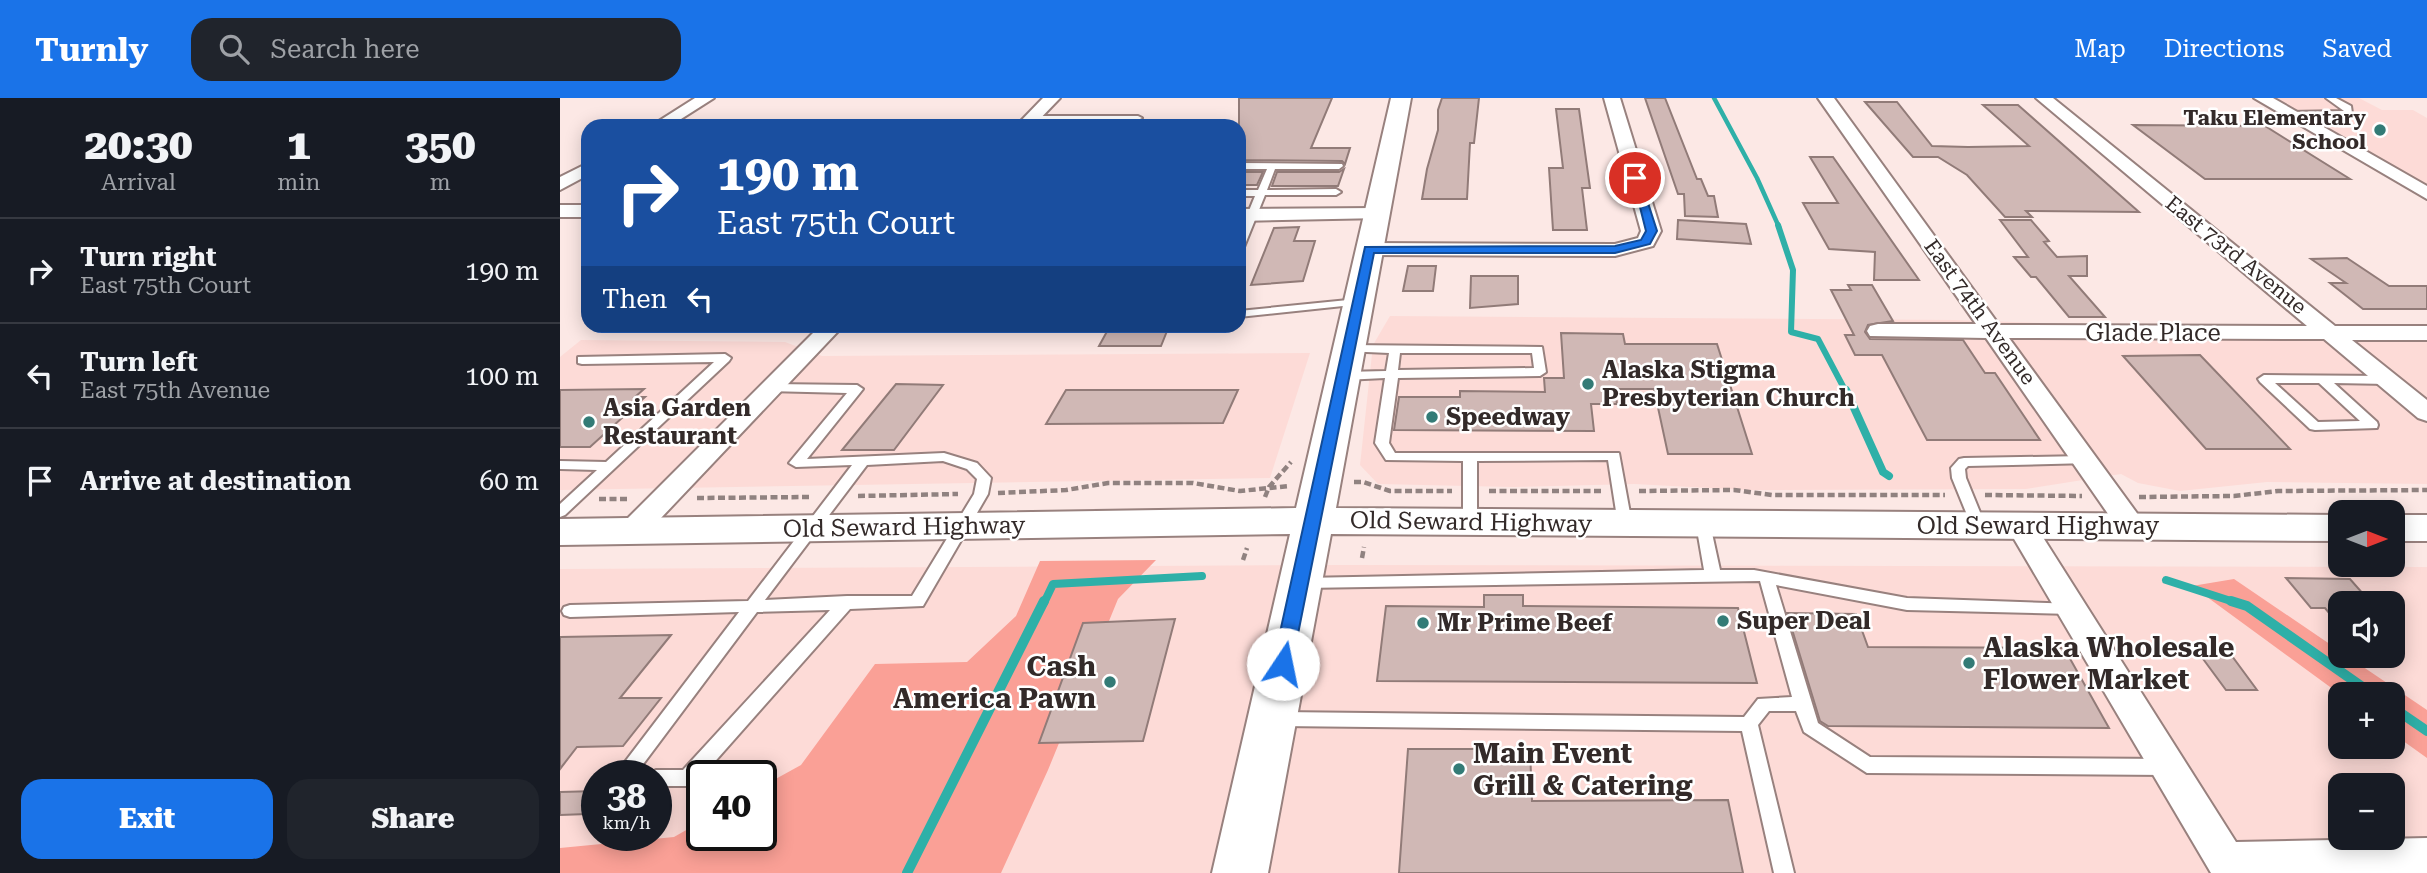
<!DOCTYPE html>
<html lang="en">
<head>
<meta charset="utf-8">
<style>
  :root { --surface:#171b24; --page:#20242c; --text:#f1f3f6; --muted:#9ea1a6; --line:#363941; --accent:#1a73e8 }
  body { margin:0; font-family:"Roboto Serif",serif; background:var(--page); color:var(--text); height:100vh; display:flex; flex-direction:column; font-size:26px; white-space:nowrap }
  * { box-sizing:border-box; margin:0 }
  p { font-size:23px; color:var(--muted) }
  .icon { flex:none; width:38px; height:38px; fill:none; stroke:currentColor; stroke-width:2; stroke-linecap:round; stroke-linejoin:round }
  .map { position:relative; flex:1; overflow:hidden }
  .details { display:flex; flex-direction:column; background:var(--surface); width:560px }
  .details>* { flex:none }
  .guide { position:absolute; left:21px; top:21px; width:665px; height:214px; border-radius:21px; box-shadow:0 4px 18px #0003; background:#1a4fa0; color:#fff; overflow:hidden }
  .needle { width:46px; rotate:90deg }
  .buttons { position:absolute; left:1768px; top:402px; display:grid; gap:14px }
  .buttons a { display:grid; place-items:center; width:77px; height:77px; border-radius:14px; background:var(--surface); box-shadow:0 4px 18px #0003; font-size:35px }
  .speed { position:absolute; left:21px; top:662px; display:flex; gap:14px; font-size:35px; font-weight:700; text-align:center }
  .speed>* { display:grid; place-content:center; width:91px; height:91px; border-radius:50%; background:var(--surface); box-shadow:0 4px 18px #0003; line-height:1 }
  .speed small { font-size:18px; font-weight:400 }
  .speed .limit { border:4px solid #111; border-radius:10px; background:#fff; color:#111 }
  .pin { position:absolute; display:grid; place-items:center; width:60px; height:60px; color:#fff; margin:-30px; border:4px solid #fff; border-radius:50%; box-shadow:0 2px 7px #0007 }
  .me { position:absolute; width:77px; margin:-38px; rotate:11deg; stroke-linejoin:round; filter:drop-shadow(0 0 5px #0008) }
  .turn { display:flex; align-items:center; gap:24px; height:147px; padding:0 21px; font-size:32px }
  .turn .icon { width:91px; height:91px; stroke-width:2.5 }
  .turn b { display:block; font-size:49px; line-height:60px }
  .then { display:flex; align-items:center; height:66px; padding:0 21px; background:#0003; gap:14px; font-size:26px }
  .eta { display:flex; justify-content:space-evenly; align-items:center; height:119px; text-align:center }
  .eta b { font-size:42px; font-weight:800; line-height:49px }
  .primary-button { display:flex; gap:14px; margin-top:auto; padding:14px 21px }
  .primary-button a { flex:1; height:80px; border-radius:21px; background:var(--accent); color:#fff; font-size:28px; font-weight:800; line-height:80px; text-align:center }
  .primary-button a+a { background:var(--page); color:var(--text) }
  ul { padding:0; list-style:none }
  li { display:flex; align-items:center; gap:21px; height:105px; padding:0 21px; border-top:2px solid var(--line) }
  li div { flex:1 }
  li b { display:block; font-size:26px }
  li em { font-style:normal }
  header { display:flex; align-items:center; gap:42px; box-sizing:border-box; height:98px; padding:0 35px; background:var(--accent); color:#fff }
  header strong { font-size:33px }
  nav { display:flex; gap:38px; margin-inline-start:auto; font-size:24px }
  .search { width:490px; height:63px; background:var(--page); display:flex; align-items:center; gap:18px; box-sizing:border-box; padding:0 24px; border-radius:21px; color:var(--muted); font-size:26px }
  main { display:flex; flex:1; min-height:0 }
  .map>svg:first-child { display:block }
  .built { fill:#fddbd7; fill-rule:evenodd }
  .forest { fill:#faa096 }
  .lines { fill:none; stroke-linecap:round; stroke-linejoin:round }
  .stream-far3 { stroke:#2eb0a8; stroke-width:4.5 }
  .stream-far2 { stroke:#2eb0a8; stroke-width:6 }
  .stream-far1 { stroke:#2eb0a8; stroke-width:8 }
  .stream { stroke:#2eb0a8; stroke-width:10 }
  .building { fill:#d0b8b5; stroke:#917b78; stroke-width:2 }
  .lane-casing { stroke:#98817e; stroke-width:4 }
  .street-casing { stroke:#98817e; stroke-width:4 }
  .secondary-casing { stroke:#98817e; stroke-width:4 }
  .path { stroke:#908280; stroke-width:4.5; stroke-dasharray:7 3.5; stroke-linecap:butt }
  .lane { fill:#fff; fill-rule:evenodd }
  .street { fill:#fff; fill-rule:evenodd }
  .secondary { fill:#fff; fill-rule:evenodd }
  .route { fill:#1a73e8; stroke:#114b97; stroke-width:2 }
  .poi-dot { fill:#337b76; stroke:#fff; stroke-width:2.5 }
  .labels { text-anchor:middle; stroke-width:5; stroke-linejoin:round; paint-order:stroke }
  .far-poi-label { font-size:21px; font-weight:bold; fill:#332a29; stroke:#fff; text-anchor:end }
  .far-street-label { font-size:21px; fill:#332a29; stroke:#fff }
  .street-label { font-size:24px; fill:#332a29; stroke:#fff }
  .poi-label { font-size:24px; font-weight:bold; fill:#332a29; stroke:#fff; text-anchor:start }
  .near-poi-label { font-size:28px; font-weight:bold; fill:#332a29; stroke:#fff; text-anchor:start }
</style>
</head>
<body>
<header>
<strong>Turnly</strong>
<div class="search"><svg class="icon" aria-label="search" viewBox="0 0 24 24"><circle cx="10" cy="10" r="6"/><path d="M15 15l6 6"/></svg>Search here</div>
<nav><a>Map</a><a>Directions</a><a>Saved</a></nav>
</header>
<main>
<section class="details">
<div class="eta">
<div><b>20:30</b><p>Arrival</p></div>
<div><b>1</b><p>min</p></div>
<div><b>350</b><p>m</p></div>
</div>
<ul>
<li><svg class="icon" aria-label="right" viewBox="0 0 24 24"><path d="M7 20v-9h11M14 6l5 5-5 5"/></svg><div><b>Turn right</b><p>East 75th Court</p></div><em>190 m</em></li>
<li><svg class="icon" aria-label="left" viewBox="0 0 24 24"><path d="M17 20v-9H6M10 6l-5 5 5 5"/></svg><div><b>Turn left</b><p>East 75th Avenue</p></div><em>100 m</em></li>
<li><svg class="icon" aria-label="arrive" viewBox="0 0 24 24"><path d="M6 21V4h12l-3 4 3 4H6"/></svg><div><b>Arrive at destination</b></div><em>60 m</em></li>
</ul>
<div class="primary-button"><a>Exit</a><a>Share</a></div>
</section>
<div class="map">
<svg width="1867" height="775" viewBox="0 0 1867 775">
  <rect width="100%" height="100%" fill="#fce8e5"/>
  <!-- built -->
  <path class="built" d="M 1716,0 L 1799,0 L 1822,12 L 1853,12 L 1867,20 L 1867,87 Z
    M 830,218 L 1394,222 L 1771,235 L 1867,233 L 1867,386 L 1707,384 L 1620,393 L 1578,385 L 1561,376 L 1466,391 L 1189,392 L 1074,386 L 953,389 L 818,386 L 800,367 L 813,247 Z
    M 21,242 L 225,244 L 262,258 L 750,255 L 710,380 L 0,392 L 0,259 Z
    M 782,467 L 1867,469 L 1867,775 L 0,775 L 0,471 ZM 1780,506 L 1832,506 L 1832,558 L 1780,558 ZM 1780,597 L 1832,597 L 1832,649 L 1780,649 ZM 37,677 L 96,677 L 96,737 L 37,737 ZM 142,677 L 201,677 L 201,737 L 142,737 ZM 1780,688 L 1832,688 L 1832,740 L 1780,740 Z"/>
  <!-- forest -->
  <path class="forest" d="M 596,462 L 558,501 L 488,672 L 441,775 L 0,775 L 0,750 L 114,739 L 142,723 L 142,737 L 201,737 L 201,689 L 241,667 L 315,566 L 407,564 L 456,518 L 480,463 Z
    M 1674,481 L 1780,553 L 1780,558 L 1787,558 L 1867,612 L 1867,660 L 1832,635 L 1832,597 L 1781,597 L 1632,488 Z"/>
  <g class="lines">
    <!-- stream-far3 -->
    <path class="stream-far3" d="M 1154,0 L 1197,80 L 1219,129"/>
    <!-- stream-far2 -->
    <path class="stream-far2" d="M 1218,127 L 1233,172 L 1231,234 L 1258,241 L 1286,294"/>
    <!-- stream-far1 -->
    <path class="stream-far1" d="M 1286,292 L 1323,374 L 1329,378
      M 1606,482 L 1677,505
      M 484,505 L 493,486 L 642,478"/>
    <!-- stream -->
    <path class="stream" d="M 1671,503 L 1687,508 L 1814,597
      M 1832,609 L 1867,633
      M 347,775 L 484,503"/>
  </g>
  <!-- building -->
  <path class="building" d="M 679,0 L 772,0 L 751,50 L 790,50 L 785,66 L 782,63 L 679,62 Z
    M 882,0 L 919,0 L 914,45 L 910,45 L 907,101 L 862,101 L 867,71 L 878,32 L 878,12 Z
    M 1085,0 L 1105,0 L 1137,81 L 1141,81 L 1148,98 L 1154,98 L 1158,119 L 1125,118 L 1124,96 L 1118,96 Z
    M 1305,4 L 1337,4 L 1372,48 L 1408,49 L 1469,48 L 1423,7 L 1458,7 L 1579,114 L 1466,113 L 1472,119 L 1445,119 L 1407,77 L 1378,59 L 1353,59 Z
    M 996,11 L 1019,11 L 1030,90 L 1022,90 L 1027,132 L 993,132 L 989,70 L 1003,70 Z
    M 1573,27 L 1705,28 L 1790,81 L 1645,81 Z
    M 1250,59 L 1273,59 L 1359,182 L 1314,182 L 1315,154 L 1269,151 L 1243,105 L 1278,105 Z
    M 784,71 L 778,88 L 712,88 L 717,74 L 779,74 Z
    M 679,74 L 703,74 L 697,87 L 679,87 Z
    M 1118,122 L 1186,126 L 1191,146 L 1117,141 Z
    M 1440,122 L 1471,122 L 1489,143 L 1484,144 L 1497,159 L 1527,158 L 1527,178 L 1509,178 L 1545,219 L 1509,219 L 1476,179 L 1471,179 L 1454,159 L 1468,159 Z
    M 739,129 L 734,143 L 755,143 L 743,183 L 691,187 L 714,130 Z
    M 1787,160 L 1829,188 L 1867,188 L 1867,211 L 1803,211 L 1770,185 L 1786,185 L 1751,161 Z
    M 848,168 L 876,168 L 873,193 L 843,193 Z
    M 911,178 L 958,178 L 958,206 L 910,210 Z
    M 1288,187 L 1312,187 L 1333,223 L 1308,227 L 1305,234 L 1310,241 L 1403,242 L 1425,275 L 1435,275 L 1480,342 L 1367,342 L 1322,257 L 1295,257 L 1285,237 L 1294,237 L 1271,192 L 1291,192 Z
    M 550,228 L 609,228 L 601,248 L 539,248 Z
    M 1001,235 L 1063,236 L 1065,246 L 1157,246 L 1192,356 L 1108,356 L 1094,291 L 1055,291 L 1057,306 L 1031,306 L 1034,333 L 834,332 L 839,299 L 900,299 L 900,293 L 985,294 L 984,280 L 1004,280 Z
    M 1640,257 L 1730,351 L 1646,351 L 1563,258 Z
    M 336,286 L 383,287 L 334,352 L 282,352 Z
    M 84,291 L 75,299 L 85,299 L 30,349 L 0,349 L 0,292 Z
    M 506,292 L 678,292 L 663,325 L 486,326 Z
    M 1726,480 L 1790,481 L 1812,506 L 1780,506 L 1780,528 L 1765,510 L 1751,510 Z
    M 924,497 L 963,497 L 963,508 L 1178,510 L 1197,585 L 817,583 L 826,508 L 924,509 Z
    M 1227,515 L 1296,516 L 1308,549 L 1504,550 L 1549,630 L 1268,628 L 1260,623 Z
    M 615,521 L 583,643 L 479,645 L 523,525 Z
    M 111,537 L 60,600 L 101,600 L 63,648 L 17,649 L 0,671 L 0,539 Z
    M 1638,554 L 1669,554 L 1697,592 L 1666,592 Z
    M 848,651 L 970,651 L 972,703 L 1168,702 L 1183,775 L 839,775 Z
    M 37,693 L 37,704 L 27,716 L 0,717 L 0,694 Z"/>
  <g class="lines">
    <!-- lane casing -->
    <g class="lane-casing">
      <path id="lane" d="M 1766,0 L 1776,0 L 1791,8 L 1792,15 L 1788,17 L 1730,18 L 1726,16 L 1730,14 L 1784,13 Z
        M 471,18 L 578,18 L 582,20 L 578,22 L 468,22 L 467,20 Z
        M 679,65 L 782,66 L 783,68 L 779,71 L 715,71 L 707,92 L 776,91 L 781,94 L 776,97 L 705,97 L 684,149 L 679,152 L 679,137 L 695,98 L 679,98 L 679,92 L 698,92 L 707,71 L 679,71 Z
        M 798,201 L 803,204 L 802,206 L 679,219 L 679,213 Z
        M 788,247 L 982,249 L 986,274 L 980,278 L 838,280 L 829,345 L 835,355 L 1059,355 L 1072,426 L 1070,429 L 1065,431 L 1058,426 L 1048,362 L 917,363 L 917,424 L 910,429 L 905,427 L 903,424 L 903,363 L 826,362 L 815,345 L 825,280 L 784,282 L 778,278 L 784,274 L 826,273 L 829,255 L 784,253 L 784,249 ZM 840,255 L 972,255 L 974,270 L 838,272 Z
        M 165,256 L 171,260 L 169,263 L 5,417 L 0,419 L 0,406 L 37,372 L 0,371 L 0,363 L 46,364 L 154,264 L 22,266 L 18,265 L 18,259 Z
        M 1704,277 L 1828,278 L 1834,282 L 1828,286 L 1774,285 L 1817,324 L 1818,327 L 1817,330 L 1755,332 L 1750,331 L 1700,284 L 1698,281 ZM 1715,285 L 1759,285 L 1800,323 L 1758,324 Z
        M 211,286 L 297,287 L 303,291 L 247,361 L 384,355 L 417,365 L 431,380 L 428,396 L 363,508 L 290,511 L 135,686 L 128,688 L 96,688 L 96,677 L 88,677 L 96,672 L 123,672 L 270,512 L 197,514 L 75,677 L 55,677 L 179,514 L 10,519 L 4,517 L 2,513 L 4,509 L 10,507 L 188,503 L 292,367 L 236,369 L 229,365 L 287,295 L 207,293 L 205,290 L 207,287 ZM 383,363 L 407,371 L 417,381 L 414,396 L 352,498 L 287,498 L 205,502 L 307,367 Z
        M 1525,358 L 1532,362 L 1530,365 L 1408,368 L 1405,371 L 1406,380 L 1426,429 L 1419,434 L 1412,429 L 1392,380 L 1391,370 L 1399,361 L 1404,360 Z
        M 1143,421 L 1150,426 L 1160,472 L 1194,472 L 1347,500 L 1517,506 L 1519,510 L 1517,514 L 1511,516 L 1347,512 L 1216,487 L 1258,625 L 1310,659 L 1607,661 L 1614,663 L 1616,669 L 1614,675 L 1607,677 L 1307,675 L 1244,634 L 1236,613 L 1209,613 L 1198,627 L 1234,775 L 1214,775 L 1182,633 L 720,628 L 714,626 L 711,621 L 714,616 L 720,614 L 1184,619 L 1198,601 L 1232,599 L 1200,483 L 744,490 L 738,489 L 736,485 L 738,481 L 744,480 L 1144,472 L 1136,426 Z"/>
    </g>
    <!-- street casing -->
    <g class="street-casing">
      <path id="street" d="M 135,0 L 154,0 L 110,28 L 91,28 Z
        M 483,0 L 500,0 L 473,28 L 456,28 Z
        M 1044,0 L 1060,0 L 1101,133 L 1093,148 L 1055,158 L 809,157 L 802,155 L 799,151 L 802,147 L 809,145 L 1055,146 L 1078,140 L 1081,133 Z
        M 1258,0 L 1274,0 L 1439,227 L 1747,228 L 1476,0 L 1493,0 L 1775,228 L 1867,228 L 1867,242 L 1792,242 L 1867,302 L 1867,323 L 1858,320 L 1764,241 L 1449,240 L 1587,429 L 1582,436 L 1572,439 L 1562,436 L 1426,240 L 1310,238 L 1307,233 L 1310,228 L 1318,226 L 1416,226 Z
        M 1694,0 L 1713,0 L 1867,88 L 1867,101 Z
        M 28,65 L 28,77 L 0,92 L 0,79 Z
        M 0,107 L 28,107 L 28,119 L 0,119 Z
        M 816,110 L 823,112 L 825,116 L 823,120 L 679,123 L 679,111 Z
        M 260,228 L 283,228 L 82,440 L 72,443 L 62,440 L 57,433 L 62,426 Z
        M 1462,419 L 1472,422 L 1676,744 L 1867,740 L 1867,775 L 1651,775 L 1447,429 L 1452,422 Z"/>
    </g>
    <!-- secondary casing -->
    <g class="secondary-casing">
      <path id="secondary" d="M 831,0 L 851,0 L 776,410 L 1780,417 L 1780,443 L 771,436 L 708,775 L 652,775 L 730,436 L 0,447 L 0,421 L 736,410 Z
        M 1832,417 L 1867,417 L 1867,443 L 1832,443 Z"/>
    </g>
    <!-- path -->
    <path class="path" d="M 794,384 L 803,384 L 830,393 L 892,393
      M 929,393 L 1042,393
      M 1079,393 L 1174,392 L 1212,397 L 1385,397
      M 438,395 L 506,392 L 548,385 L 633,385 L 680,393 L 729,388
      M 1425,397 L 1522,398
      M 298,398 L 398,396
      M 705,399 L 709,389 L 731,364
      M 1579,399 L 1674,398 L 1718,393 L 1867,392
      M 137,400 L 251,399
      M 39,401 L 69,401
      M 802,460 L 804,449
      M 683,462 L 687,450"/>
    <!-- lane -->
    <use href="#lane" class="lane"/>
    <!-- street -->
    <use href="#street" class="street"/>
    <!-- secondary -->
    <use href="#secondary" class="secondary"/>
  </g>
  <!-- route -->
  <path class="route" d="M 1072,77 L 1080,80 L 1097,133 L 1090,146 L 1055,155 L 814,155 L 732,566 L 730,572 L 723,574 L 716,572 L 713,566 L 805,149 L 1055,148 L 1081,142 L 1086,133 Z"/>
  <!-- markers -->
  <g class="poi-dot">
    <circle cx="1820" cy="32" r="7"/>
    <circle cx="1028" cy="286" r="7"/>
    <circle cx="872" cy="319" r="7"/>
    <circle cx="29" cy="324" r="7"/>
    <circle cx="1163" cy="523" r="7"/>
    <circle cx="863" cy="525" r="7"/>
    <circle cx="1409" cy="565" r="7"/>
    <circle cx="550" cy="584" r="7"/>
    <circle cx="899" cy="671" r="7"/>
  </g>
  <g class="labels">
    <!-- far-poi labels -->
    <g class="far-poi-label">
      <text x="1806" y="27">Taku Elementary<tspan x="1806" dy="24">School</tspan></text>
    </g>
    <!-- far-street labels -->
    <g class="far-street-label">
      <text transform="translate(1676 157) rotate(39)" y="7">East 73rd Avenue</text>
      <text transform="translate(1420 214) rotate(54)" y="7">East 74th Avenue</text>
    </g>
    <!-- street labels -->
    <g class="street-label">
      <text x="1593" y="243">Glade Place</text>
      <text transform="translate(911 424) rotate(1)" y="8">Old Seward Highway</text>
      <text x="1478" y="436">Old Seward Highway</text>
      <text transform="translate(344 429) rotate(-1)" y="8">Old Seward Highway</text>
    </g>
    <!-- poi labels -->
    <g class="poi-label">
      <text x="1042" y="280">Alaska Stigma<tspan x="1042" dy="28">Presbyterian Church</tspan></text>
      <text x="43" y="318">Asia Garden<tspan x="43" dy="28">Restaurant</tspan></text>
      <text x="886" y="327">Speedway</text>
      <text x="1177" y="531">Super Deal</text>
      <text x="877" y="533">Mr Prime Beef</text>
    </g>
    <!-- near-poi labels -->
    <g class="near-poi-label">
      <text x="1423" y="559">Alaska Wholesale<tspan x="1423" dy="32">Flower Market</tspan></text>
      <text x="536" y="578" text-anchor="end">Cash<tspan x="536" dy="32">America Pawn</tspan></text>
      <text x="913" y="665">Main Event<tspan x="913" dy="32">Grill &amp; Catering</tspan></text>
    </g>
  </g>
</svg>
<div class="buttons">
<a><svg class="needle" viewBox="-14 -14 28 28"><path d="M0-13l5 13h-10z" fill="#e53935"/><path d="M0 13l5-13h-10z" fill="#9ea1a6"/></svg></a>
<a><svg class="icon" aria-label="sound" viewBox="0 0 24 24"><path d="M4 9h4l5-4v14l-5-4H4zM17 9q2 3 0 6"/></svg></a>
<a>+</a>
<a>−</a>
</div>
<div class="speed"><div>38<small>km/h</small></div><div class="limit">40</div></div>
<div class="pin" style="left:1075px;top:80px;background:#d93025"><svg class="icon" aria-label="arrive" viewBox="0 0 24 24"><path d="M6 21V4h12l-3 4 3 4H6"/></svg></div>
<svg class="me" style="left:723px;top:566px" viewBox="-20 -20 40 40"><circle r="19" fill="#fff"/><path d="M0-13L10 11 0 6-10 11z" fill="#1a73e8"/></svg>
<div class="guide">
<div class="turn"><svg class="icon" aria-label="right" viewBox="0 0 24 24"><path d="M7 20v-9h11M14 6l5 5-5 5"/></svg><div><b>190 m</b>East 75th Court</div></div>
<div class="then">Then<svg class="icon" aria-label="left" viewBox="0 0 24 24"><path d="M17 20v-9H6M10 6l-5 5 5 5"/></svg></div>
</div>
</div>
</main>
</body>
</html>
